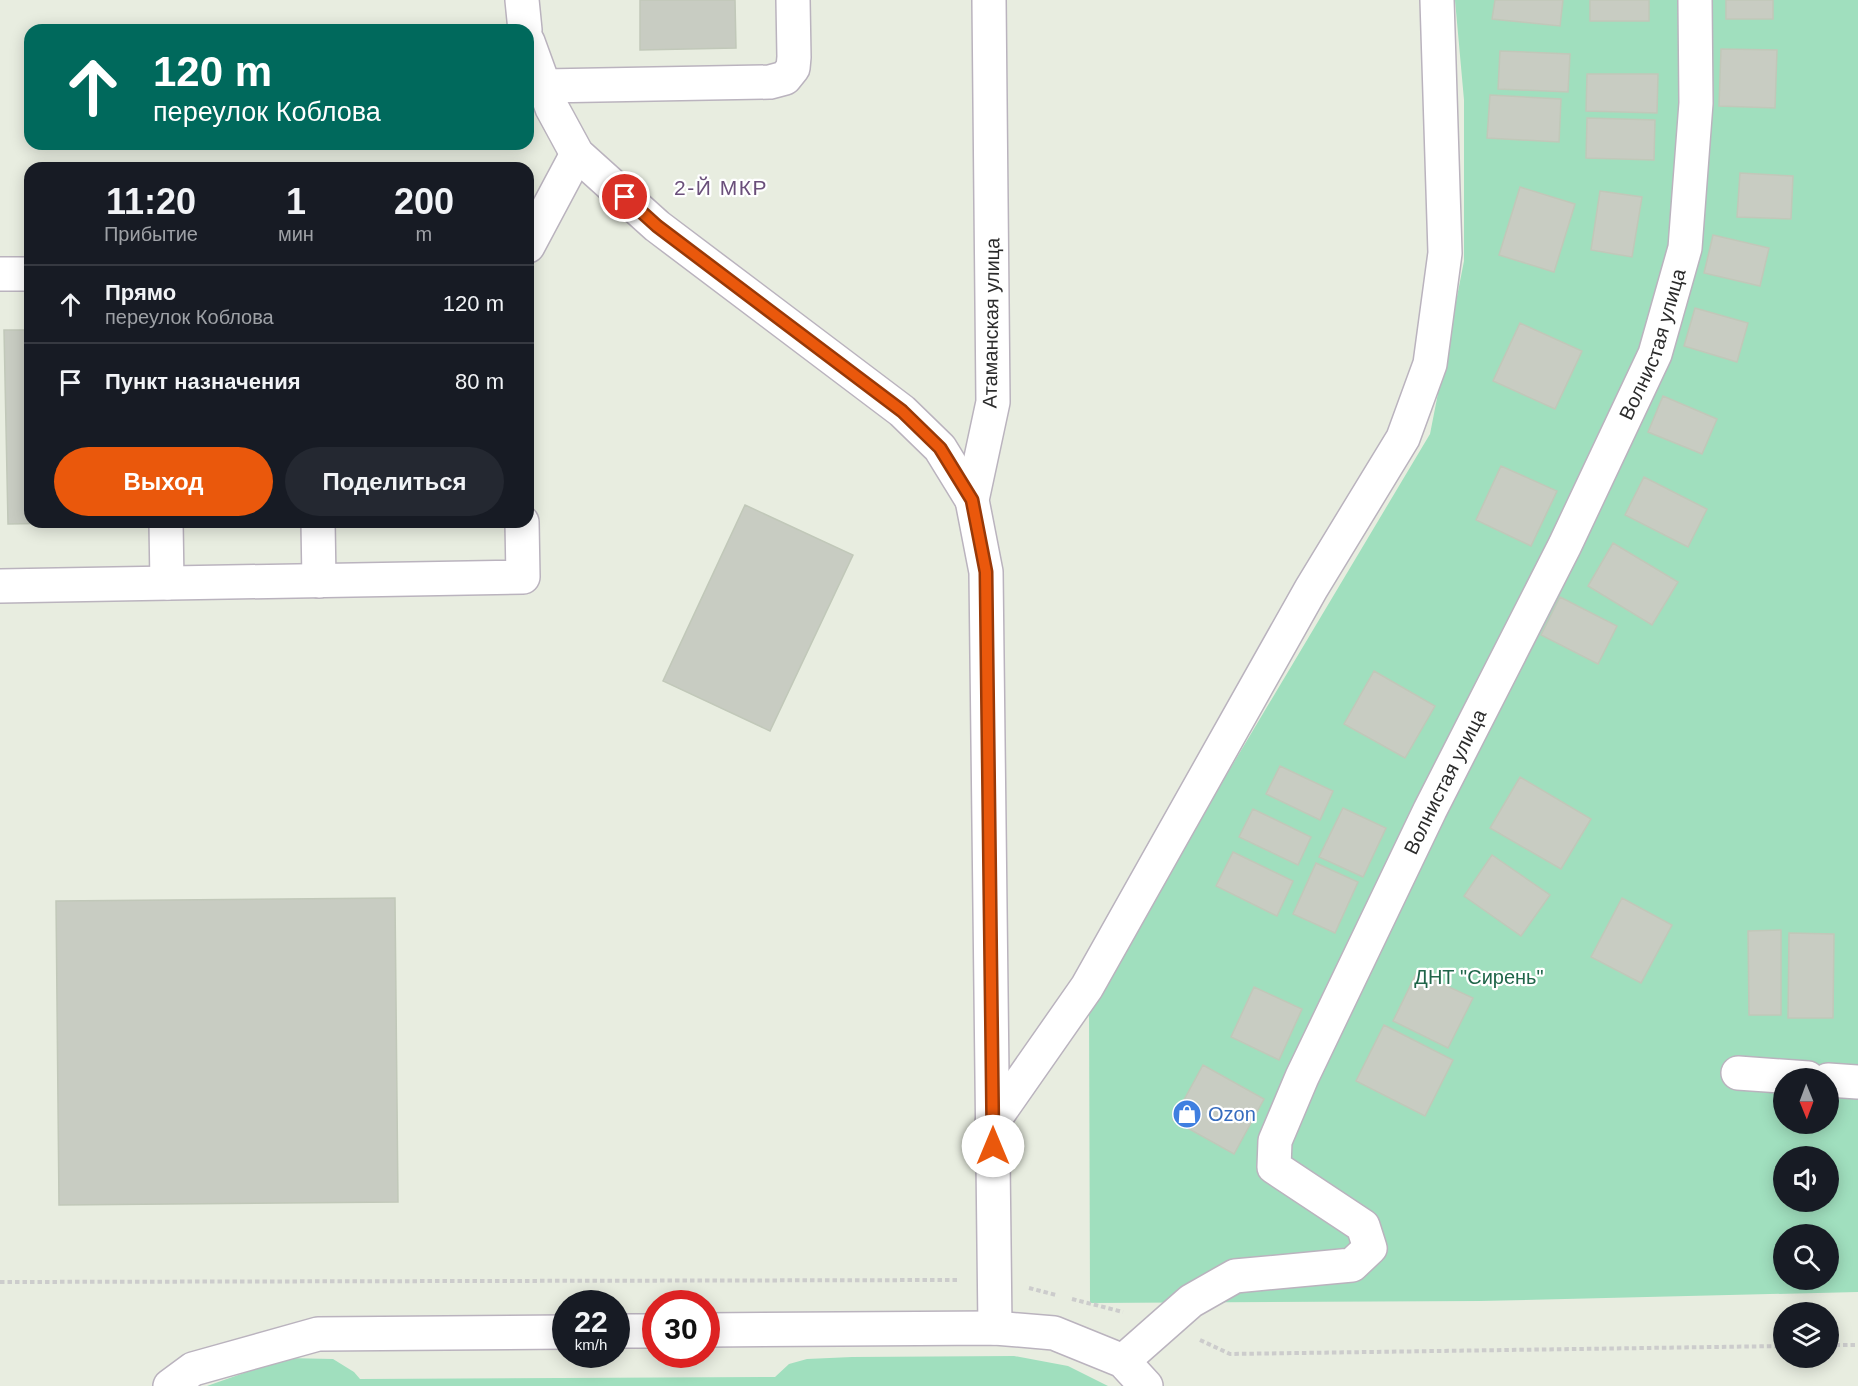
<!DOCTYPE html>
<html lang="ru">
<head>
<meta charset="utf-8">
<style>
  :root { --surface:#171b24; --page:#242831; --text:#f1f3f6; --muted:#9ea1a6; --line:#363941; --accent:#ea580c }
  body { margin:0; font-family:Arial,sans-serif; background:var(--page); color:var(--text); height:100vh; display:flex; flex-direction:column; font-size:22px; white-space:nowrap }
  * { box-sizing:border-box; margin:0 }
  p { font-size:20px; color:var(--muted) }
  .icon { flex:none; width:33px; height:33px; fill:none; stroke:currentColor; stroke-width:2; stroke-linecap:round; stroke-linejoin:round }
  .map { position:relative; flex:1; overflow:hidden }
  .drawer { position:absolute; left:24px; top:162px; width:510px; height:366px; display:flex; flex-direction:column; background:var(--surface); border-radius:18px; box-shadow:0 3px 15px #0003 }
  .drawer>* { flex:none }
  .guide { position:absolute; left:24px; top:24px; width:510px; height:126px; border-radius:18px; box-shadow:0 3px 15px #0003; background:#00695c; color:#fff; overflow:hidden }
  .needle { width:39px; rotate:179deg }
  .fabs { position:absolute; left:1773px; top:1068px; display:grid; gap:12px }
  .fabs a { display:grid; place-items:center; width:66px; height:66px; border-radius:50%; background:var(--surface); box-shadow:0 3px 15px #0003; font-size:30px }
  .speed { position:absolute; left:552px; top:1290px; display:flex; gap:12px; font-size:30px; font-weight:700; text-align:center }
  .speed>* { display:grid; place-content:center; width:78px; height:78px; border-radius:50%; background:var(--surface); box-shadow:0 3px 15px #0003; line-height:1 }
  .speed small { font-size:15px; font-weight:400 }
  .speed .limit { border:9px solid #d22; background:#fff; color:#111 }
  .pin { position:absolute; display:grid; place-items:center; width:51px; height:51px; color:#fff; margin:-26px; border:3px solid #fff; border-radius:50%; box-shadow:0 2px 6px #0007 }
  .me { position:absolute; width:66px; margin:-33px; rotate:0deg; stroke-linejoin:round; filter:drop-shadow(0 0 4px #0008) }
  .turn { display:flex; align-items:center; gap:21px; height:126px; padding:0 30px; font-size:27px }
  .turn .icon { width:78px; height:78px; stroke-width:2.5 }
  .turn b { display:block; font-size:42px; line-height:51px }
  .eta { display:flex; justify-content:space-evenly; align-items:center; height:102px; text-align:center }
  .eta b { font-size:36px; font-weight:700; line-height:42px }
  .button { display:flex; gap:12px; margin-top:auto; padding:12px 30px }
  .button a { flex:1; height:69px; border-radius:36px; background:var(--accent); color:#fff; font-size:24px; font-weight:700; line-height:69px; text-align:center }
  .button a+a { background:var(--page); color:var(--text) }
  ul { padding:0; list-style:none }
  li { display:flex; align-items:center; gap:18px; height:78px; padding:0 30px; border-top:2px solid var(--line) }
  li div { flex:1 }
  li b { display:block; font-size:22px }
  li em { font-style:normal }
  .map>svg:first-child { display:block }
  .green { fill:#a0dfbe; fill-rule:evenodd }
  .building { fill:#c8ccc2; stroke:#c1c8b9; stroke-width:1.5 }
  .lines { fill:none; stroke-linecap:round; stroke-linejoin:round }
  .minor-casing { stroke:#bab3be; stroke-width:36 }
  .path { stroke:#ccc; stroke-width:4; stroke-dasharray:4.5 3; stroke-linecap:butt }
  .minor { stroke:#fff; stroke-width:33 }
  .route-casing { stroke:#983908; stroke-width:15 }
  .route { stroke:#ea580c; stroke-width:10 }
  .labels { text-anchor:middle; stroke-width:4.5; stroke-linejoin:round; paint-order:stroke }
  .street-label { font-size:20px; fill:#2c2c2c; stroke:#fff }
  .park-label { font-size:20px; fill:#20664a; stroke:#fff }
  .shop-label { font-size:20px; fill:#366cbe; stroke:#fff; text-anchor:start }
  .neighbourhood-label { font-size:21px; letter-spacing:1.5px; fill:#6a4f7a; stroke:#fff }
</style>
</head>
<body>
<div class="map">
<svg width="1858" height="1386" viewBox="0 0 1858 1386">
  <rect width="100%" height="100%" fill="#e8ede0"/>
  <!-- green -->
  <path class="green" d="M 1455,0 L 1858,0 L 1858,1292 L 1479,1301 L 1090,1303 L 1089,1005 L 1430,434 L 1464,261 L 1464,100 ZM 1784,1078 L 1828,1078 L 1828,1124 L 1784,1124 ZM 1784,1156 L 1828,1156 L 1828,1202 L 1784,1202 ZM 1784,1234 L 1828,1234 L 1828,1280 L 1784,1280 Z
    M 1014,1356 L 1068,1366 L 1108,1386 L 207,1386 L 286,1358 L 333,1359 L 354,1372 L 360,1379 L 775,1377 L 789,1364 L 807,1359 L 852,1357 Z"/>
  <!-- building -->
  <path class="building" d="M 640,0 L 735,0 L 736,48 L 640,50 Z
    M 1495,0 L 1563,0 L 1560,26 L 1492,19 Z
    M 1590,0 L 1649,0 L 1649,21 L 1590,21 Z
    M 1726,0 L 1773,0 L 1773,19 L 1726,19 Z
    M 1721,49 L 1777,50 L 1775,108 L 1719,106 Z
    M 1500,51 L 1570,54 L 1568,92 L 1498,89 Z
    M 1587,74 L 1658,74 L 1657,113 L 1586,111 Z
    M 1490,95 L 1561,99 L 1559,142 L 1487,138 Z
    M 1587,118 L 1655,120 L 1654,160 L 1586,158 Z
    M 1740,173 L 1793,176 L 1791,219 L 1737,217 Z
    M 1520,187 L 1575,204 L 1554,272 L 1499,255 Z
    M 1600,191 L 1642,197 L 1632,257 L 1591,250 Z
    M 1713,235 L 1769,248 L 1760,286 L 1704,273 Z
    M 1695,308 L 1748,323 L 1737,362 L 1684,346 Z
    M 1520,323 L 1582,351 L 1555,409 L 1493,381 Z
    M 4,330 L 30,330 L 30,522 L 126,522 L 8,524 Z
    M 1663,396 L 1717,419 L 1702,454 L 1648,432 Z
    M 1501,466 L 1557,491 L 1531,546 L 1476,520 Z
    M 1644,477 L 1707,509 L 1688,547 L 1625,515 Z
    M 745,505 L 853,555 L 770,731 L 663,681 Z
    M 1613,543 L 1678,582 L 1652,625 L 1588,586 Z
    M 1560,597 L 1617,626 L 1598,664 L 1541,635 Z
    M 1374,671 L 1435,706 L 1405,758 L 1344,724 Z
    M 1280,766 L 1333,791 L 1320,820 L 1266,794 Z
    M 1520,777 L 1591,819 L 1561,869 L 1490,828 Z
    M 1343,808 L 1386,828 L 1363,877 L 1319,857 Z
    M 1253,809 L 1311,837 L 1298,865 L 1239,837 Z
    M 1233,852 L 1293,881 L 1277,916 L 1216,886 Z
    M 1492,855 L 1550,895 L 1521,936 L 1464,896 Z
    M 1316,863 L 1358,882 L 1335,933 L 1293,914 Z
    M 395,898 L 398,1202 L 59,1205 L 56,901 Z
    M 1622,898 L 1672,925 L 1641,983 L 1591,957 Z
    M 1781,930 L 1781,1015 L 1749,1015 L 1748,931 Z
    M 1789,933 L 1834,934 L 1833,1018 L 1788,1018 Z
    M 1417,972 L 1473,998 L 1448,1048 L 1393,1021 Z
    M 1254,987 L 1302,1009 L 1279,1060 L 1231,1037 Z
    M 1384,1025 L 1453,1060 L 1425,1116 L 1356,1081 Z
    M 1203,1065 L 1264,1099 L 1234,1154 L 1173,1120 Z"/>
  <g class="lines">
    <!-- minor casing -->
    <g class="minor-casing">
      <g id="minor">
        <path d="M 522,0 L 525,30"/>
        <path d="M 989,0 L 993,402 L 972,500 L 986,572 L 995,1328"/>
        <path d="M 528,42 L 552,108 L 577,154 L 657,226 L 902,411 L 940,448 L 972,500"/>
        <path d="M 544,86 L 770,82 L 785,78 L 793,68 L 794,57 L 793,0"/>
        <path d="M 528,246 L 577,154"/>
        <path d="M 0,274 L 30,274"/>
        <path d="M 166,522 L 167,583"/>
        <path d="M 318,522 L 319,581"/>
        <path d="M 0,586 L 523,577 L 522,522"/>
        <path d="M 1738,1073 L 1808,1078"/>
        <path d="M 1828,1080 L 1858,1082"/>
        <path d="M 992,1123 L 1087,987 L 1311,589 L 1403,438 L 1430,364 L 1445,253 L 1437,0"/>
        <path d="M 706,1330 L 995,1328 L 1054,1333 L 1123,1361 L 1146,1386"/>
        <path d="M 616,1331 L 656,1331"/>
        <path id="s1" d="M 1123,1361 L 1191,1301 L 1235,1276 L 1352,1265 L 1370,1248 L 1363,1226 L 1274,1167 L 1275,1141 L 1302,1077 L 1430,810 L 1565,545 L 1655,354 L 1685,248 L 1696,103 L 1695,0"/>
        <path d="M 170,1386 L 193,1369 L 318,1334 L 566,1332"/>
      </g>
    </g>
    <!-- path -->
    <path class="path" d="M 0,1282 L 959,1280
      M 1029,1288 L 1056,1295
      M 1072,1299 L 1123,1312
      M 1200,1340 L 1230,1354 L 1784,1346
      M 1828,1345 L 1858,1345"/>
    <!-- minor -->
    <use href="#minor" class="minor"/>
  </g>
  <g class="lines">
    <!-- route casing -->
    <g class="route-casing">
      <path id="route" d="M 625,197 L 657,226 L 902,411 L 940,448 L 972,500 L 986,572 L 993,1146"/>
    </g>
    <!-- route -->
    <use href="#route" class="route"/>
  </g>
  <!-- icons -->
  <defs>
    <g id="shop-disc" transform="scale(1.5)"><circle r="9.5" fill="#3f7fe0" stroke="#fff"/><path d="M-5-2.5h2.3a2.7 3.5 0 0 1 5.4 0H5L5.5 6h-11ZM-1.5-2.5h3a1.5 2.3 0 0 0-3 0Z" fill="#fff"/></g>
  </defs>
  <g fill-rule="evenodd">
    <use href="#shop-disc" x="1187" y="1114"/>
  </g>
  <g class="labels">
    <!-- street labels -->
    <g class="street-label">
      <text transform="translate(991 323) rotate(-89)" y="7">Атаманская улица</text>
      <text dy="7" stroke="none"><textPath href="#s1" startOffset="1322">Волнистая улица</textPath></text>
      <text dy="7" stroke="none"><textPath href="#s1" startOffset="837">Волнистая улица</textPath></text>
    </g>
    <!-- park labels -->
    <g class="park-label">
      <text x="1479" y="984">ДНТ "Сирень"</text>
    </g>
    <!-- shop labels -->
    <g class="shop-label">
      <text x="1208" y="1121">Ozon</text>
    </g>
    <!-- neighbourhood labels -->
    <g class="neighbourhood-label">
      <text x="721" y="195">2-Й МКР</text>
    </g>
  </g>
</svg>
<div class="fabs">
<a><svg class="needle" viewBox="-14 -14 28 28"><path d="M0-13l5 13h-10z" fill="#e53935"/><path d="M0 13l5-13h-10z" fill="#9ea1a6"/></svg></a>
<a><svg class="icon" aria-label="sound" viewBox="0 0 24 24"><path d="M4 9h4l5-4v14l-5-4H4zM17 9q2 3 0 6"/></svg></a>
<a><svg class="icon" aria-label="search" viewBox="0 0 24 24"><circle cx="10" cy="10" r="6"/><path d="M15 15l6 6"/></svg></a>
<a><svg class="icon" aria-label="layers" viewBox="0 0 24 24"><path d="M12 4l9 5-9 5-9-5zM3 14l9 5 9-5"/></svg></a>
</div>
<div class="speed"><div>22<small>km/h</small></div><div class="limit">30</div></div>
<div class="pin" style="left:625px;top:197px;background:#d93025"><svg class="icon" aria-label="arrive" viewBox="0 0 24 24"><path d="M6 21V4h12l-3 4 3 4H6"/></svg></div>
<svg class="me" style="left:993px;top:1146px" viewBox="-20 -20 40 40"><circle r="19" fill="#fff"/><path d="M0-13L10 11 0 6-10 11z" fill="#ea580c"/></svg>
<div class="guide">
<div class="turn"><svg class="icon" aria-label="ahead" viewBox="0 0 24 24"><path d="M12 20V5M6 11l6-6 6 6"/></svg><div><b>120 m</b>переулок Коблова</div></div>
</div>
<section class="drawer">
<div class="eta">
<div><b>11:20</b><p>Прибытие</p></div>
<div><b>1</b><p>мин</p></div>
<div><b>200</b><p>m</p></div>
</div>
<ul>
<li><svg class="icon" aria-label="ahead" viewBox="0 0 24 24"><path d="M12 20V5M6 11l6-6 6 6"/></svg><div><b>Прямо</b><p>переулок Коблова</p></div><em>120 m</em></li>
<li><svg class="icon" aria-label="arrive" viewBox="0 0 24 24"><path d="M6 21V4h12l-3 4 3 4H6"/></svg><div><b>Пункт назначения</b></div><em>80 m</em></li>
</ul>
<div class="button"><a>Выход</a><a>Поделиться</a></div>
</section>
</div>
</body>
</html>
